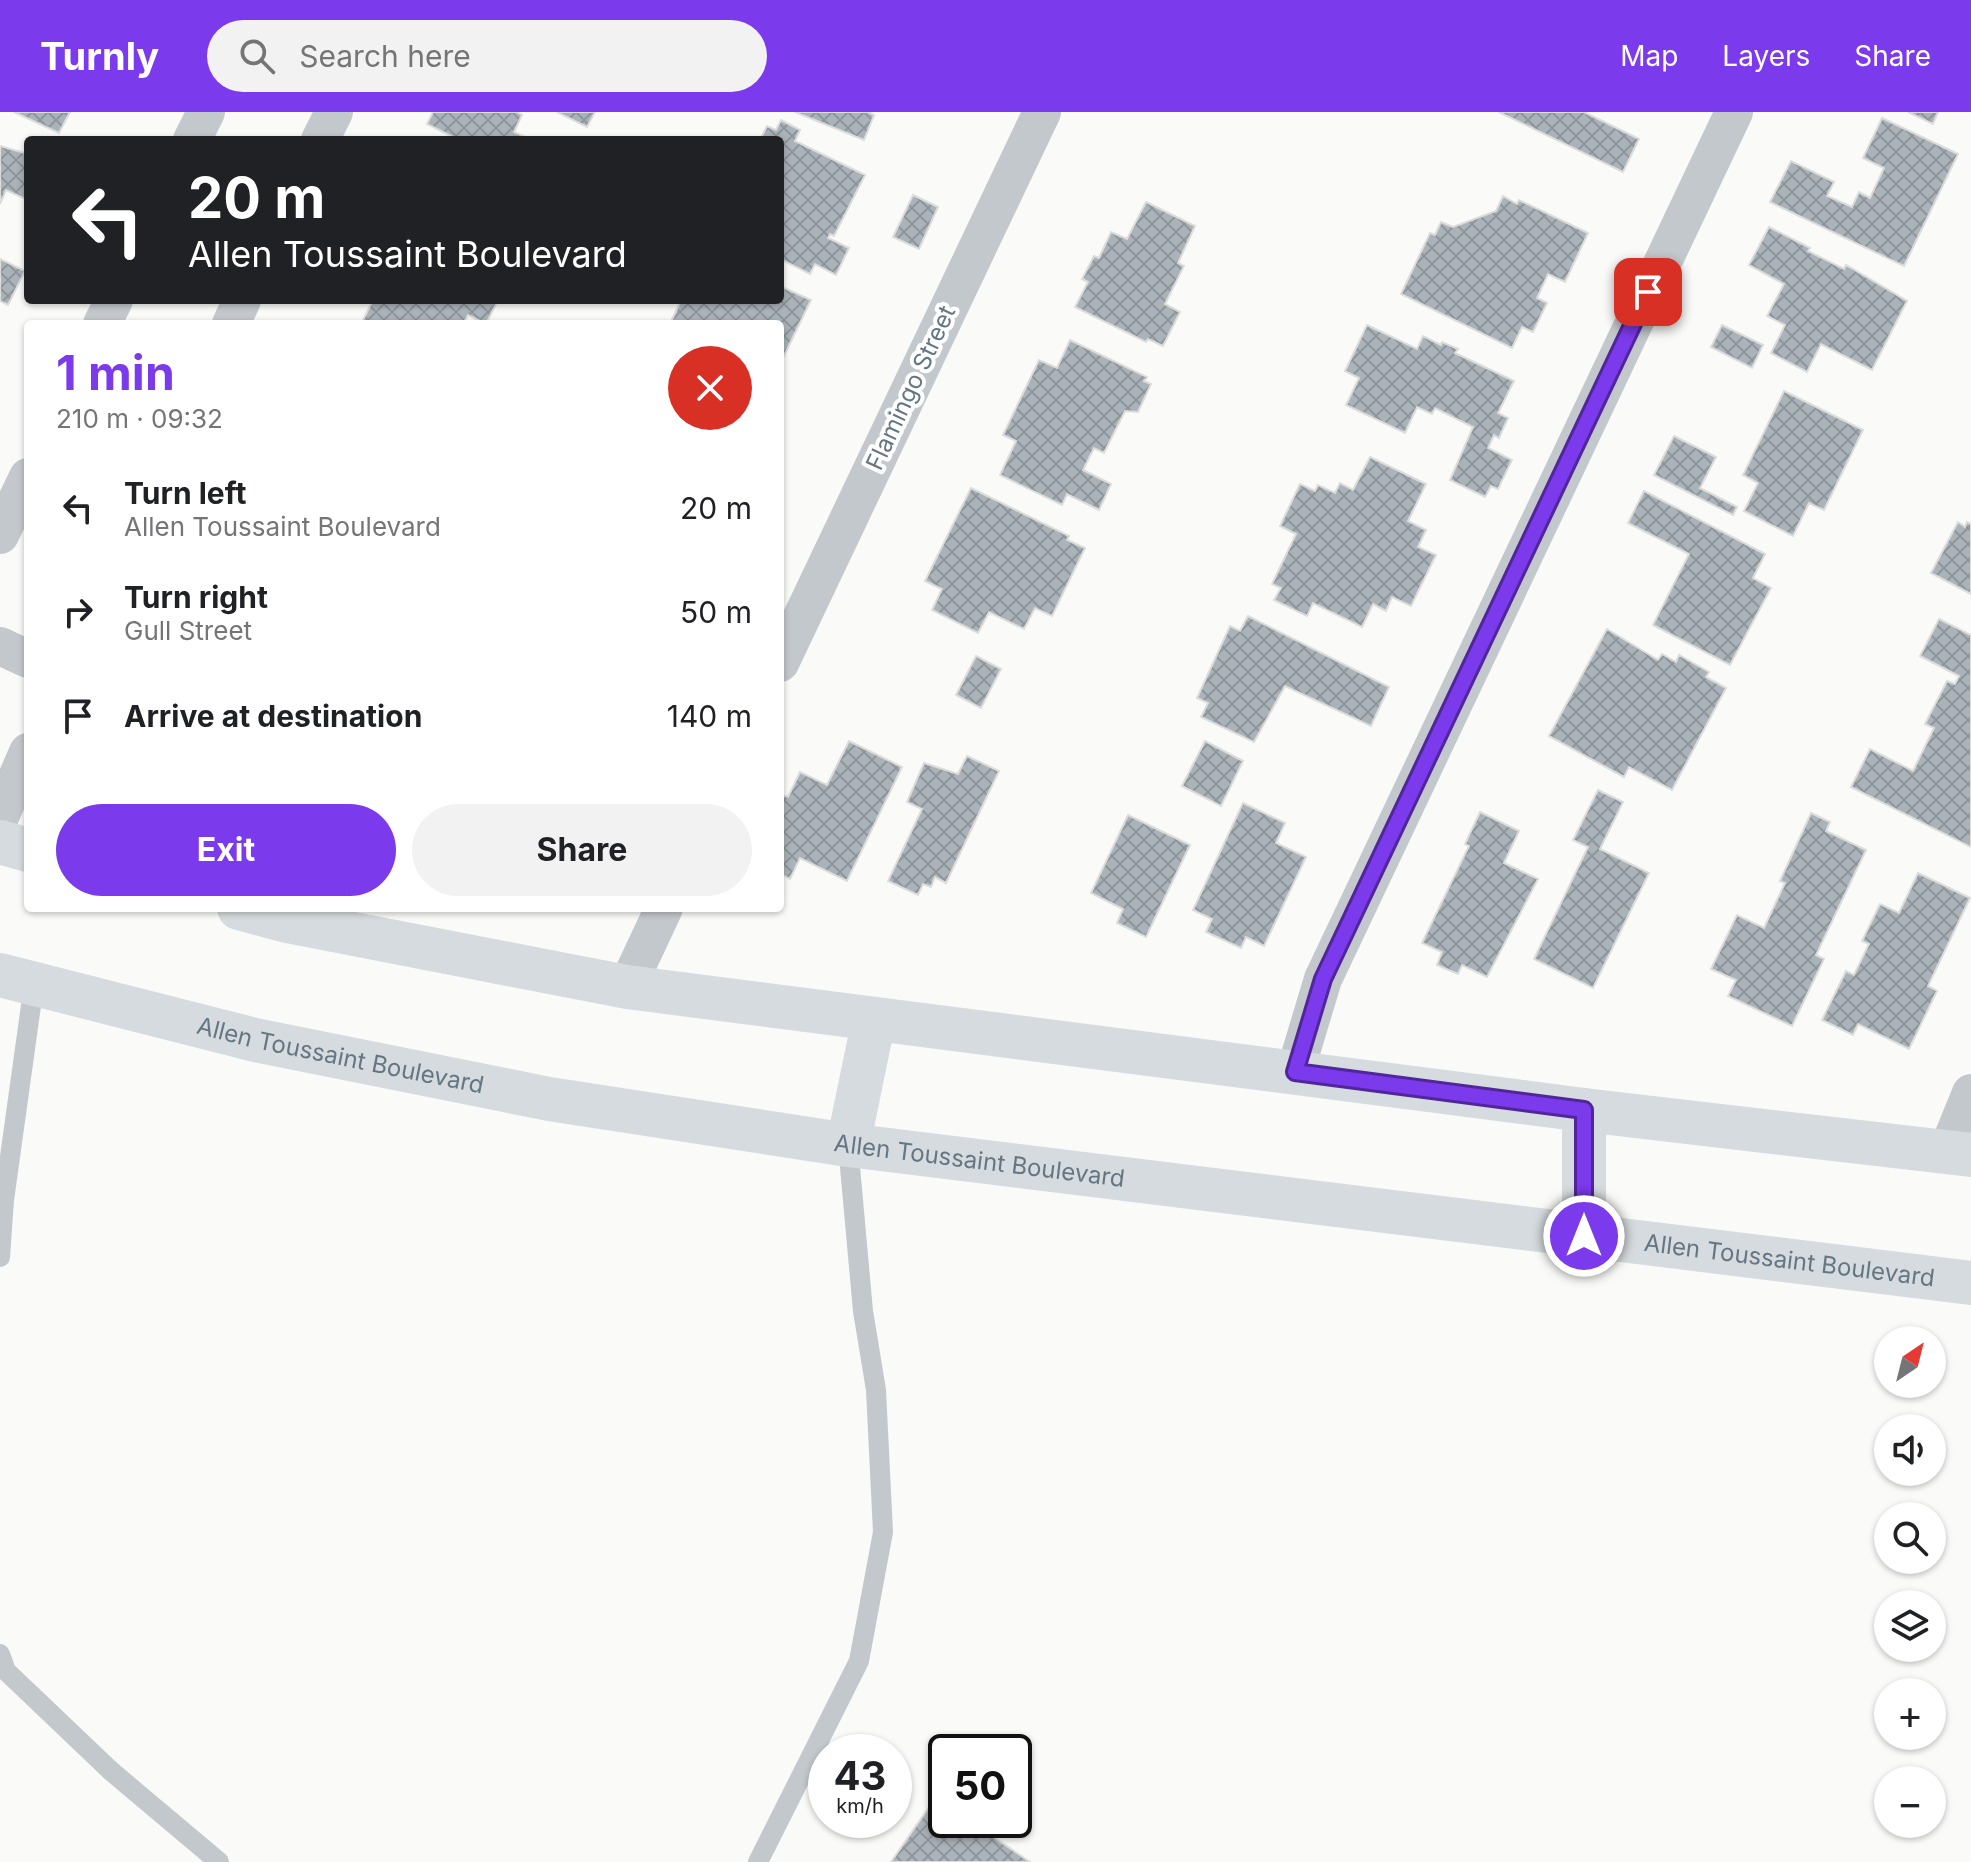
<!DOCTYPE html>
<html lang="en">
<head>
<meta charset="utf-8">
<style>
  :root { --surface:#fff; --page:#f2f2f2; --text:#202124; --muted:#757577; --accent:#7c3aed }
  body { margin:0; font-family:Inter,sans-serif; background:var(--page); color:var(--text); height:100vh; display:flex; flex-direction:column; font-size:30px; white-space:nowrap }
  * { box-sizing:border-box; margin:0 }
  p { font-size:26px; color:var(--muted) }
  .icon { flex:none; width:44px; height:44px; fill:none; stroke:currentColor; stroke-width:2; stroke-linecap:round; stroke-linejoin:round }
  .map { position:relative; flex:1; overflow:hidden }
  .panel { position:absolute; left:24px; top:208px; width:760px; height:592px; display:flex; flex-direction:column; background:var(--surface); border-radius:8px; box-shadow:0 2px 6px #0004 }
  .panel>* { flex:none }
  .hud { position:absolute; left:24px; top:24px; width:760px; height:168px; border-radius:8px; box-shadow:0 2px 6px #0004; background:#202124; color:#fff; overflow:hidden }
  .needle { width:52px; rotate:35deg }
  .buttons { position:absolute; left:1874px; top:1214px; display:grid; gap:16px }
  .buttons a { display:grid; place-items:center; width:72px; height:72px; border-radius:50%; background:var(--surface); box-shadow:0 2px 6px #0004; font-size:40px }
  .speed { position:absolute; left:808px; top:1622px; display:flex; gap:16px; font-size:40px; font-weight:700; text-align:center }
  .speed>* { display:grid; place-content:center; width:104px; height:104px; border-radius:50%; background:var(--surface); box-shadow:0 2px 6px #0004; line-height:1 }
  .speed small { font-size:20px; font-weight:400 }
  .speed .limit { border:4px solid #111; border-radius:12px; background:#fff; color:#111 }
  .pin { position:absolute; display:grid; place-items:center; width:68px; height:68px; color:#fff; margin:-34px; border-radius:16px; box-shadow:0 4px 12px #0006 }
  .me { position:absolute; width:88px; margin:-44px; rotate:0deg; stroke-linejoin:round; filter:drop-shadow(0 0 6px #0008) }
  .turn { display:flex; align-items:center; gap:28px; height:168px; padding:0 32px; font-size:36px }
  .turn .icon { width:104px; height:104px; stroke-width:2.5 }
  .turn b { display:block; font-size:56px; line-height:68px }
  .round { display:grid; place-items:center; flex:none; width:84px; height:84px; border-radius:42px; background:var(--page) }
  .head { display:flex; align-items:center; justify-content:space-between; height:136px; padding:0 32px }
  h1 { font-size:48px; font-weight:700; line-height:60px; color:var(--accent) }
  .primary-button { display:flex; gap:16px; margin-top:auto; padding:16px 32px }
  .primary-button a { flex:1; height:92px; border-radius:48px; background:var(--accent); color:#fff; font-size:32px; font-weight:700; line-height:92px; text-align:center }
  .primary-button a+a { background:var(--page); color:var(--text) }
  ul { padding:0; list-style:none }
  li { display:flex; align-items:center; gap:24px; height:104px; padding:0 32px }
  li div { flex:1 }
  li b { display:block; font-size:30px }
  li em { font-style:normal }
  header { display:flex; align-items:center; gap:48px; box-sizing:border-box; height:112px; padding:0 40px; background:var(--accent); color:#fff }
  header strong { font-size:38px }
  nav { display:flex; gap:44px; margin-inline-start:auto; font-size:28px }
  .search { width:560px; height:72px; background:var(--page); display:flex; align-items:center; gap:20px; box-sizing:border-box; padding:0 28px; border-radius:44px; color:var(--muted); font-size:30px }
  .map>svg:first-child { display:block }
  .building { fill:url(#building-cross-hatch); stroke:#dcdcda; stroke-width:2 }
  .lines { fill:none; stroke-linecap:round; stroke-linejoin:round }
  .service { stroke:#c3c8cc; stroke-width:20 }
  .minor { stroke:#c3c8cc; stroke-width:38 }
  .secondary { stroke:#d6dbdf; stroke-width:44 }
  .route-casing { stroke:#51269a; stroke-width:20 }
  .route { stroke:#7c3aed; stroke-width:14 }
  .labels { text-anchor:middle; stroke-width:8; stroke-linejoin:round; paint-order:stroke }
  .street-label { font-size:24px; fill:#657683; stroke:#fff }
</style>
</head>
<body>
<header>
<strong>Turnly</strong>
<div class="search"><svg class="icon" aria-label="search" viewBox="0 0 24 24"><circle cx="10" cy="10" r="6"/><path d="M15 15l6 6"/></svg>Search here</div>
<nav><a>Map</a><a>Layers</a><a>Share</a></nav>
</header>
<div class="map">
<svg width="1971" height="1750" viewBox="0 0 1971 1750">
  <defs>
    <pattern id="building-cross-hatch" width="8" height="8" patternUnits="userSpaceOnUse" patternTransform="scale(2)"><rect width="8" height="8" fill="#aab3b9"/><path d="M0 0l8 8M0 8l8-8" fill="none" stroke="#8e969c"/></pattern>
  </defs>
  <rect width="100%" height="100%" fill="#fafaf8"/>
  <!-- building -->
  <path class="building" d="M 14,0 L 70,0 L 59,21 Z
    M 433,0 L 517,0 L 522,3 L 514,20 L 531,28 L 459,28 L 427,12 Z
    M 557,0 L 595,0 L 587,15 Z
    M 795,0 L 868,0 L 874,3 L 864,28 Z
    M 1499,0 L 1584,0 L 1639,27 L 1623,60 Z
    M 1908,0 L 1938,0 L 1933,12 Z
    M 1882,6 L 1958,42 L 1904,154 L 1770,90 L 1791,49 L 1834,70 L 1827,84 L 1852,95 L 1859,80 L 1870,86 L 1884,56 L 1863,46 Z
    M 781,8 L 800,18 L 795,29 L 865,63 L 834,124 L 830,122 L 828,126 L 849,136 L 836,163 L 815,152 L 810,162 L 780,147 L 780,28 L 760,28 L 767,14 L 776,18 Z
    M 0,34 L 28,42 L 28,88 L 6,78 L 0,92 Z
    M 913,83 L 938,95 L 919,137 L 893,125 Z
    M 1503,84 L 1517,92 L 1519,88 L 1588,121 L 1565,170 L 1548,162 L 1537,186 L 1547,191 L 1533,220 L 1522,215 L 1512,236 L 1401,182 L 1430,121 L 1435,123 L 1441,110 L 1453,115 L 1496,99 Z
    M 1146,90 L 1195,114 L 1178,151 L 1184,154 L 1165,192 L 1180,200 L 1163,234 L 1148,227 L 1146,230 L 1075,195 L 1088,170 L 1082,167 L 1094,144 L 1099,146 L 1111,120 L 1127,127 Z
    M 1769,115 L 1810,136 L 1808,139 L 1844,157 L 1846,153 L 1907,189 L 1872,258 L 1821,232 L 1807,260 L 1771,241 L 1785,213 L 1767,204 L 1784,172 L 1749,153 Z
    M 0,147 L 25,159 L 8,193 L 0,189 Z
    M 780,174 L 811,188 L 780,252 L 780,212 L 670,212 L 681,188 L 780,188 Z
    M 373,188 L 498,188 L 486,212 L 468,203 L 463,212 L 361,212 Z
    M 1367,213 L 1417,237 L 1423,224 L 1441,233 L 1442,230 L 1458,237 L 1455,241 L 1514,269 L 1498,301 L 1508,306 L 1499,326 L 1494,323 L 1488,336 L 1512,348 L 1498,377 L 1491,374 L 1485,385 L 1450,368 L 1473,315 L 1435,296 L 1432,302 L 1417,295 L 1405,321 L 1346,293 L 1359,266 L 1345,259 Z
    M 1722,213 L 1763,233 L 1752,256 L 1711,235 Z
    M 1070,228 L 1147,265 L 1144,269 L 1151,272 L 1138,300 L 1125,299 L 1104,341 L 1094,336 L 1083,358 L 1111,372 L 1099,398 L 1067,382 L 1062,393 L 1000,363 L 1016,329 L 1003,323 L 1039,248 L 1057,256 Z
    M 1784,279 L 1863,318 L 1824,398 L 1809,391 L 1793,424 L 1744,399 L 1758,371 L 1743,363 Z
    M 1674,324 L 1716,345 L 1700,376 L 1737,395 L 1733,403 L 1654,363 Z
    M 1370,345 L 1426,372 L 1408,409 L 1426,418 L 1418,435 L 1436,443 L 1411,494 L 1392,485 L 1386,499 L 1373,492 L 1362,515 L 1313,491 L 1307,504 L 1274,488 L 1281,476 L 1272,472 L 1296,422 L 1280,414 L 1300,372 L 1315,379 L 1318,373 L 1335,381 L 1340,371 L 1353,378 Z
    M 971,376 L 1069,424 L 1067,428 L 1085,436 L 1052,504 L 1035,496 L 1024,517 L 989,500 L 978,521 L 932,498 L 942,477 L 925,469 Z
    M 1644,379 L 1765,442 L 1753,466 L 1771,476 L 1730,553 L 1653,513 L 1689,442 L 1628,411 Z
    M 1958,410 L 1965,415 L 1967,410 L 1971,412 L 1971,482 L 1931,461 Z
    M 1248,504 L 1389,575 L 1371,614 L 1285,574 L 1254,630 L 1201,605 L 1208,591 L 1197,586 L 1230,514 L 1240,519 Z
    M 1939,507 L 1971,523 L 1971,735 L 1851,675 L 1870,637 L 1913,659 L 1934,616 L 1925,612 L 1947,569 L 1955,572 L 1959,564 L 1920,544 Z
    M 1607,517 L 1658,548 L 1662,542 L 1676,550 L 1679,543 L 1709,560 L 1706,565 L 1726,576 L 1672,678 L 1629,655 L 1624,665 L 1549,624 Z
    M 976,544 L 1001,557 L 981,596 L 956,583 Z
    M 849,629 L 902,655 L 847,769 L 800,746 L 790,767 L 780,762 L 780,682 L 788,685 L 800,660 L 827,673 Z
    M 1205,629 L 1243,649 L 1221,694 L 1182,674 Z
    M 967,644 L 999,659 L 946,771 L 935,765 L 931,775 L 923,772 L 918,783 L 888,769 L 922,697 L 907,690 L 924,651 L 958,662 Z
    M 1598,678 L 1623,690 L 1600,737 L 1649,761 L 1593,876 L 1534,847 L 1588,735 L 1573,728 Z
    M 1243,691 L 1285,711 L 1276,731 L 1306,745 L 1264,834 L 1246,825 L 1241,836 L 1206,820 L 1212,807 L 1193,798 Z
    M 1480,700 L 1519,719 L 1504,751 L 1538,767 L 1487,865 L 1462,853 L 1458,862 L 1437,853 L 1442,840 L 1422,831 L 1469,734 L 1465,732 Z
    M 1811,701 L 1830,710 L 1826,719 L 1866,738 L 1816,843 L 1824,847 L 1792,914 L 1728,884 L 1736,868 L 1711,857 L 1737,803 L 1764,816 L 1785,771 L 1780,769 Z
    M 1128,703 L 1190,733 L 1146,825 L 1117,811 L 1123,797 L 1091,781 Z
    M 1918,761 L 1970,786 L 1928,874 L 1937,879 L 1909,937 L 1858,912 L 1853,923 L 1822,908 L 1846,859 L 1854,863 L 1869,832 L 1862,829 L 1880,792 L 1899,801 Z
    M 936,1685 L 946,1692 L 946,1708 L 969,1708 L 1030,1750 L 891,1750 Z"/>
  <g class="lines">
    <!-- service -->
    <path class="service" d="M 0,1145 L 4,1088 L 34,872
      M 0,1542 L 6,1559 L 111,1659 L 219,1750
      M 758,1750 L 859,1549 L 883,1420 L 876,1278 L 863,1199 L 848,1033"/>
    <!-- minor -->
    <path class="minor" d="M 192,28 L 206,0
      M 320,28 L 334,0
      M 102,212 L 114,188
      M 231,212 L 242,188
      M 0,423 L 28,365
      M 0,534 L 28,547
      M 780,551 L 1042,0
      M 0,705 L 28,640
      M 627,875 L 664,796
      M 1295,960 L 1323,867 L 1734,0
      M 1947,1040 L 1971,981"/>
    <!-- secondary -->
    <g class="secondary">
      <path d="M 0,730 L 28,738"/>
      <path d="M 239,796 L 287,809 L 627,875 L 1584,998 L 1971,1043"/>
      <path id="s1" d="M 0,863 L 255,928 L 549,987 L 848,1033 L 1971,1171"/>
      <path d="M 1584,998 L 1584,1124"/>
      <path d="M 848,1033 L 874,907"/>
    </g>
  </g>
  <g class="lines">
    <!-- route casing -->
    <g class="route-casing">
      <path id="route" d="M 1584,1124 L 1584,998 L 1295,960 L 1323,867 L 1648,180"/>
    </g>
    <!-- route -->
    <use href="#route" class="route"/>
  </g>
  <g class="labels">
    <!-- street labels -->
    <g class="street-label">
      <text transform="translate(911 276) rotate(-65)" y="8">Flamingo Street</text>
      <text dy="8" stroke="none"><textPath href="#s1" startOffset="350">Allen Toussaint Boulevard</textPath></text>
      <text dy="8" stroke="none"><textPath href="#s1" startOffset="998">Allen Toussaint Boulevard</textPath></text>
      <text dy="8" stroke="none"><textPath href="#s1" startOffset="1814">Allen Toussaint Boulevard</textPath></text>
    </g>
  </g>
</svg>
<div class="buttons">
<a><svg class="needle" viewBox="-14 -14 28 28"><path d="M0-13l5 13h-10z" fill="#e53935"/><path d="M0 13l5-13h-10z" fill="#757577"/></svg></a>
<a><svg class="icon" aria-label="sound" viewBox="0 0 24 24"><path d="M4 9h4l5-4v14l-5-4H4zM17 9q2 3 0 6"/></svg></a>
<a><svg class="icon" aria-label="search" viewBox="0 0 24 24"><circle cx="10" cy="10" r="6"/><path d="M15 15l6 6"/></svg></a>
<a><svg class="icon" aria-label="layers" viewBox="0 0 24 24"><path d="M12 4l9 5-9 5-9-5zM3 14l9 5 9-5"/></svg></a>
<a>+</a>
<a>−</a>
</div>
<div class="speed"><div>43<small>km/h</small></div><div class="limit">50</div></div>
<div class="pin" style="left:1648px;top:180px;background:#d93025"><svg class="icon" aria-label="arrive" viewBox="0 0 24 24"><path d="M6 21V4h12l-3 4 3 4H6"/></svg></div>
<svg class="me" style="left:1584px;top:1124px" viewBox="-20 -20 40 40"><circle r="17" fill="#7c3aed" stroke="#fff" stroke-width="3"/><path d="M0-11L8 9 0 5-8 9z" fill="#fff"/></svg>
<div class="hud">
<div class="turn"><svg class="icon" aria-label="left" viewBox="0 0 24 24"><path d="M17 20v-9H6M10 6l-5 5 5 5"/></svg><div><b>20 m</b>Allen Toussaint Boulevard</div></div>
</div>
<section class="panel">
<div class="head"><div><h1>1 min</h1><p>210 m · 09:32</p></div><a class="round" style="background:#d93025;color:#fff"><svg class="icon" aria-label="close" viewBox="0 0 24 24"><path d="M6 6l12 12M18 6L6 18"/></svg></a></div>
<ul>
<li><svg class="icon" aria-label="left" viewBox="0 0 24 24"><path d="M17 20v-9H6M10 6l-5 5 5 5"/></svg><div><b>Turn left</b><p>Allen Toussaint Boulevard</p></div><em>20 m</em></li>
<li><svg class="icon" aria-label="right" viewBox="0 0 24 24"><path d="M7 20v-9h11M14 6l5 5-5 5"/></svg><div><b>Turn right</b><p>Gull Street</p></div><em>50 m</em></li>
<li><svg class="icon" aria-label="arrive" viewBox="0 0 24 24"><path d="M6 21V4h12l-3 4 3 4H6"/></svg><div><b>Arrive at destination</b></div><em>140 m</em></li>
</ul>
<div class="primary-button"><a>Exit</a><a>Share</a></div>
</section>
</div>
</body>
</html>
